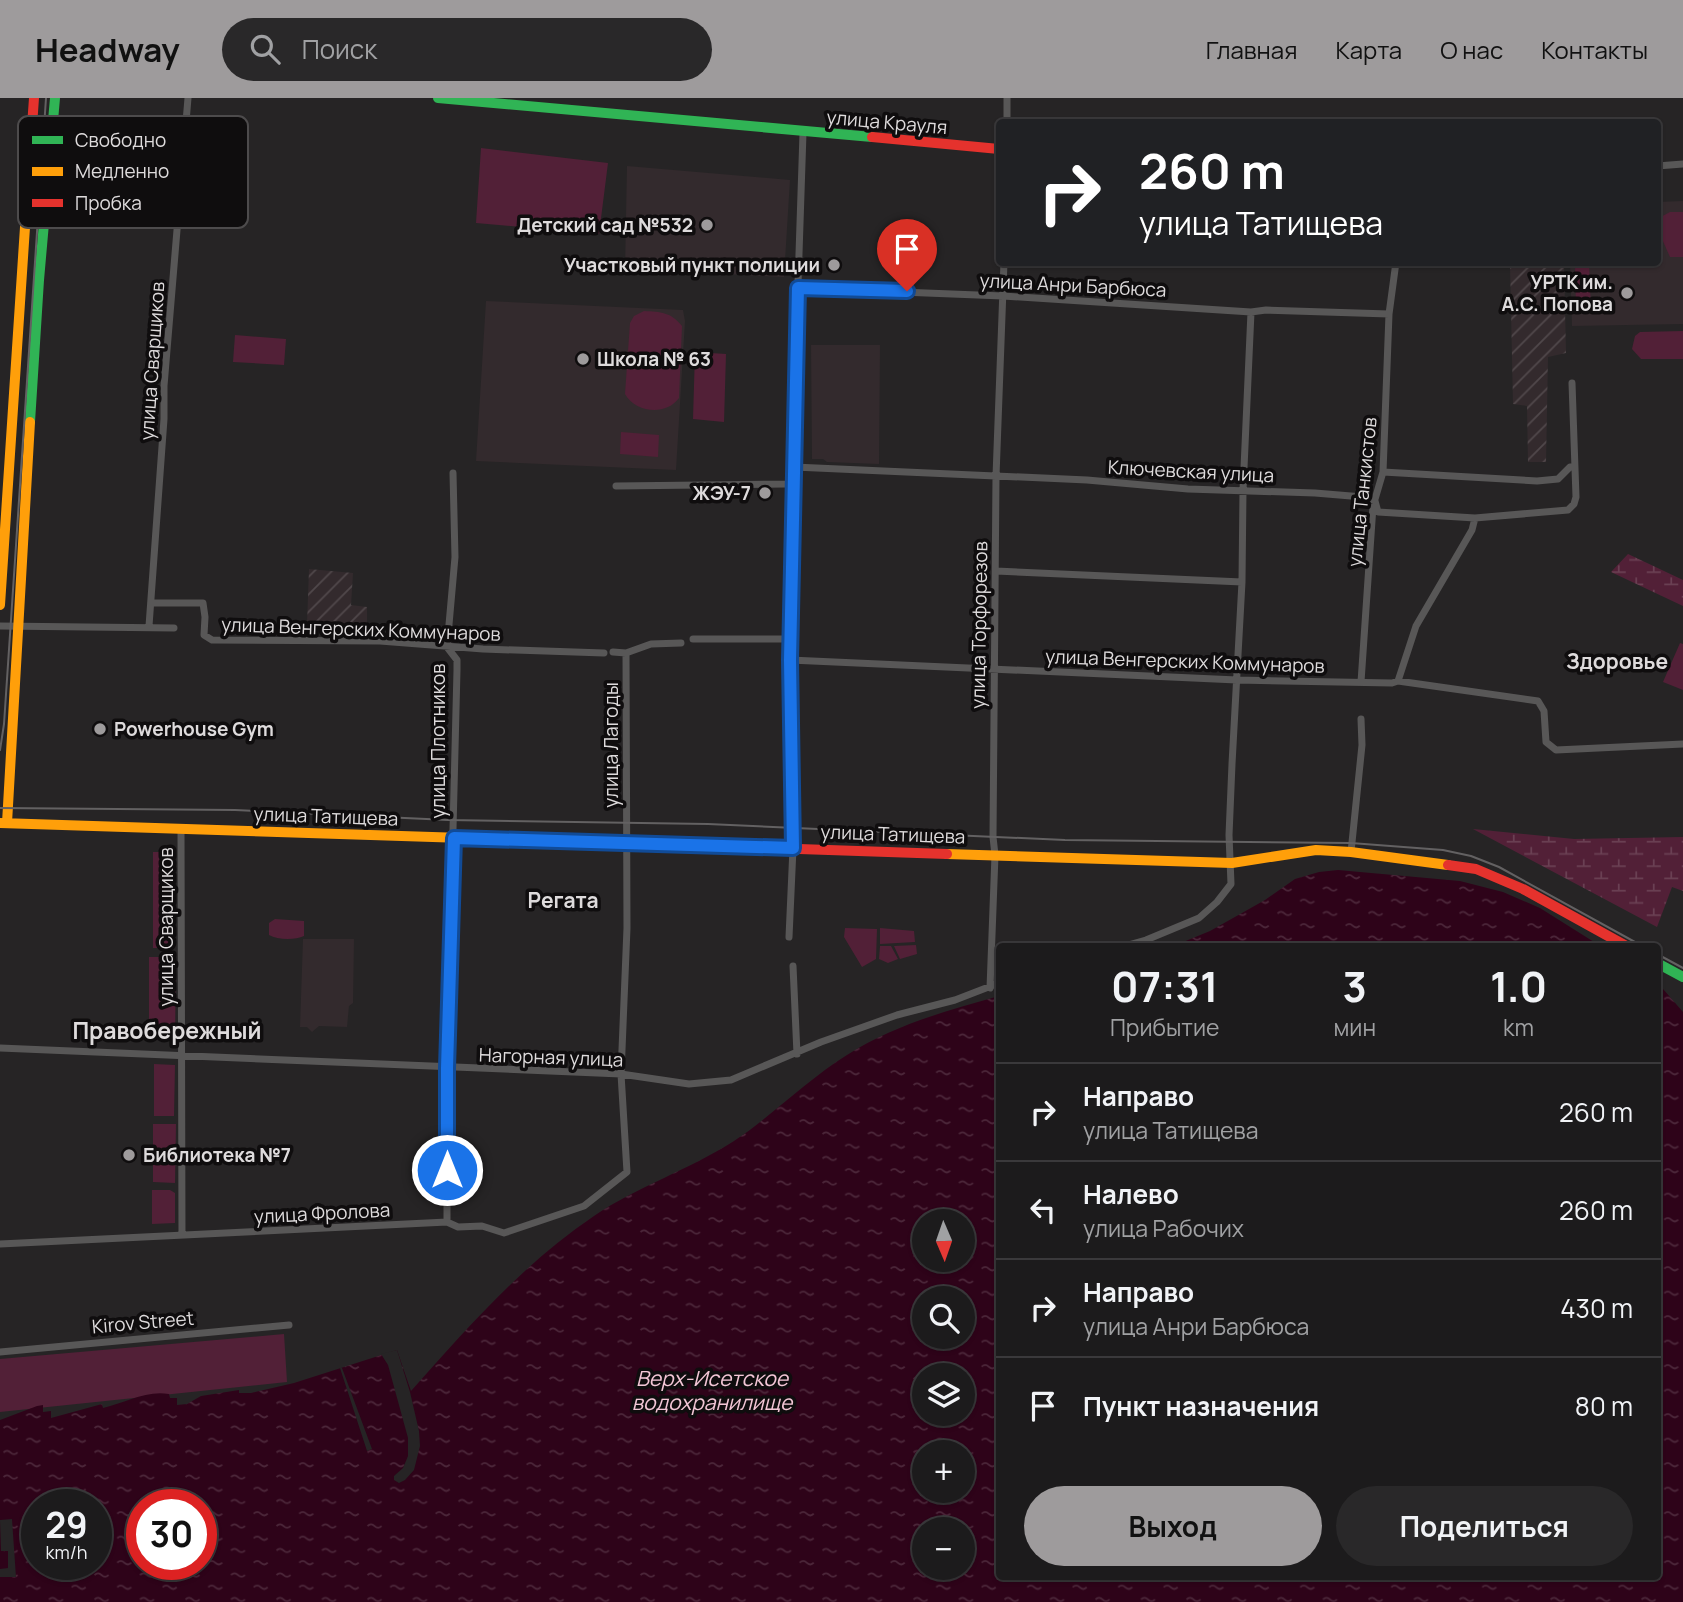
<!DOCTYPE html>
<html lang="ru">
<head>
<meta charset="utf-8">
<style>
  :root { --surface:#1c1b1c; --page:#292829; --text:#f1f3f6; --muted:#a0a1a3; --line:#3a393b; --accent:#9e9b9c }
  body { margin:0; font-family:Manrope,sans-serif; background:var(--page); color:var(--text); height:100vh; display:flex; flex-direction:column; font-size:26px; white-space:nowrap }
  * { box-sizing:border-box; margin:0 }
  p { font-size:23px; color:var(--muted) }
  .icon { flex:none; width:38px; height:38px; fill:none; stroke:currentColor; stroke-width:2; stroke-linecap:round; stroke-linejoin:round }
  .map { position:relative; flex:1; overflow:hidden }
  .sheet { position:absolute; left:996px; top:845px; width:665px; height:637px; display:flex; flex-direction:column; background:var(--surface); border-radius:7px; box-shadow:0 2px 5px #0004,0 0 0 2px var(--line) }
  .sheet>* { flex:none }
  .guide { position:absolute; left:996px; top:21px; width:665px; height:147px; border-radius:7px; box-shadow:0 2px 5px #0004,0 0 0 2px var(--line); background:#202124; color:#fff; overflow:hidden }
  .needle { width:46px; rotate:178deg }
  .buttons { position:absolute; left:912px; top:1111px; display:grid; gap:14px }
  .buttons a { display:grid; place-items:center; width:63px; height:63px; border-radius:50%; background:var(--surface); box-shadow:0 2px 5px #0004,0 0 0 2px var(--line); font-size:35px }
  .speed { position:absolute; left:21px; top:1391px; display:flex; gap:14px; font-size:35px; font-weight:700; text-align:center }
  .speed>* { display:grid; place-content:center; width:91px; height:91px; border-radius:50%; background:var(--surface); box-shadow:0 2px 5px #0004,0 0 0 2px var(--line); line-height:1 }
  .speed small { font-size:18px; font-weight:400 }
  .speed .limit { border:10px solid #d22; background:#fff; color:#111 }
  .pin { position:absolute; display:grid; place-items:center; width:60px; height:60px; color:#fff; margin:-72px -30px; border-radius:50% 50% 50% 0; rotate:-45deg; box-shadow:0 0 7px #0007 }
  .pin .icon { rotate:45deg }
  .me { position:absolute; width:77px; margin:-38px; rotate:0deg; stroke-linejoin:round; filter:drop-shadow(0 0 5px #0008) }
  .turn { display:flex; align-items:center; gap:24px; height:147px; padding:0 28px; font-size:32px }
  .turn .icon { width:91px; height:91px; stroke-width:2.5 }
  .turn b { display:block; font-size:49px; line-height:60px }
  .eta { display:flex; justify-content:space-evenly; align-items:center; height:119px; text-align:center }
  .eta b { font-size:42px; font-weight:700; line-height:49px }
  .button { display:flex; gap:14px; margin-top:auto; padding:14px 28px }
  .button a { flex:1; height:80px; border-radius:42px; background:var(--accent); color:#111; font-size:28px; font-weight:700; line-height:80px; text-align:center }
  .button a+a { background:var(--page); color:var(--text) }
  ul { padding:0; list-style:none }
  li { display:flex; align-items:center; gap:21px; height:98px; padding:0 28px; border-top:2px solid var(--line) }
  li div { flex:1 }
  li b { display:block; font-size:26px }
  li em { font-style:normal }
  header { display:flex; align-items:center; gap:42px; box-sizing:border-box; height:98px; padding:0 35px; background:var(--accent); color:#111 }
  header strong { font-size:33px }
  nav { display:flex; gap:38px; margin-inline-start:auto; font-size:24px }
  .search { width:490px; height:63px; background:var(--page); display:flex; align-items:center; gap:18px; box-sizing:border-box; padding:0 24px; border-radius:38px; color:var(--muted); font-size:26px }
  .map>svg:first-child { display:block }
  .built { fill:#332a2d }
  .industrial { fill:url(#industrial-furrows) }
  .green { fill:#522037 }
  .wetland { fill:url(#wetland-marsh) }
  .water { fill:url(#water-ripples); fill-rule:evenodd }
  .pier { fill:#262425 }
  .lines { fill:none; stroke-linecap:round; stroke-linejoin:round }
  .street { stroke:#585757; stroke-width:7 }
  .fast { stroke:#30b455; stroke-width:10 }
  .slow { stroke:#ff9f0a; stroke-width:10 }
  .jam { stroke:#e5322d; stroke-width:10 }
  .tram { stroke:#636162; stroke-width:2 }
  .route-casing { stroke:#114b97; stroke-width:18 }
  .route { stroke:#1a73e8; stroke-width:12 }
  .poi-dot { fill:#9e9b9c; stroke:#0f0d0e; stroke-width:2.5 }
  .labels { text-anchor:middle; stroke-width:7; stroke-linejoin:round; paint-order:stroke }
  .street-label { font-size:19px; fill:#dedbdc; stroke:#0f0d0e }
  .poi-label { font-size:19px; font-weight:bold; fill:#dedbdc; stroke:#0f0d0e; text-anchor:end }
  .neighbourhood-label { font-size:21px; font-weight:bold; fill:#dedbdc; stroke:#0f0d0e }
  .water-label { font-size:21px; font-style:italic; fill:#f3c6d6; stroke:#0f0d0e }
  .quarter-label { font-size:23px; font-weight:bold; fill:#dedbdc; stroke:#0f0d0e }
  .key { fill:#0f0d0e; stroke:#4d4b4c; stroke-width:2 }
  .key-label { font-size:19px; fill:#dedbdc }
</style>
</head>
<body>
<header>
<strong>Headway</strong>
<div class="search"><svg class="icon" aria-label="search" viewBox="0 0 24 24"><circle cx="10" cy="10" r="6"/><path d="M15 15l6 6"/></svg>Поиск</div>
<nav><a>Главная</a><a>Карта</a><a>О нас</a><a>Контакты</a></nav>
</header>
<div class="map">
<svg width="1683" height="1504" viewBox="0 0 1683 1504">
  <defs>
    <pattern id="industrial-furrows" width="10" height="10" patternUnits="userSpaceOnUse" patternTransform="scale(1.75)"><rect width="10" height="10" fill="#332a2d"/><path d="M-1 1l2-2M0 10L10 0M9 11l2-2" fill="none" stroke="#50484b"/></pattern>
    <pattern id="wetland-marsh" width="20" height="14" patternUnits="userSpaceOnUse" patternTransform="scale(1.75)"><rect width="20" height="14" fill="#522037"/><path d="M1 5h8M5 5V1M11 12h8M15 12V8" fill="none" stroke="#6a4053"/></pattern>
    <pattern id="water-ripples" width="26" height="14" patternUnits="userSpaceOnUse" patternTransform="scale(1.75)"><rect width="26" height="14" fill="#2e0319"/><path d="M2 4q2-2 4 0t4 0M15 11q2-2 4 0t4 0" fill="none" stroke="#4c273a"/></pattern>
  </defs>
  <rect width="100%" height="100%" fill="#262425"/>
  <!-- built -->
  <path class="built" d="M 627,68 L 790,82 L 784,179 L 625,171 Z
    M 1683,103 L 1683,226 L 1572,228 L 1570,165 L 1657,164 L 1657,104 Z
    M 486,203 L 683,212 L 685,223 L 676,372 L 476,363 Z
    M 811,247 L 880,247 L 879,366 L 827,364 L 823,361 L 812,361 Z
    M 303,841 L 354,841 L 353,905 L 349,908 L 347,929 L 319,928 L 312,934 L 307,929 L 300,929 Z"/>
  <!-- industrial -->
  <path class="industrial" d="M 1510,165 L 1564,165 L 1566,255 L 1548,259 L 1546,364 L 1528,364 L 1527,308 L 1513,306 Z
    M 309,471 L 353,475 L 351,507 L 367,509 L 367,529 L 307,527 Z"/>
  <!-- green -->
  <path class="green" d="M 481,50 L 608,65 L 599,136 L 476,125 Z
    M 1670,114 L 1683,114 L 1683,159 L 1670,159 L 1658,132 L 1657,121 Z
    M 1575,165 L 1589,165 L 1591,212 L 1576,213 Z
    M 644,213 C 661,214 671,214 682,228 L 679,300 C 666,318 636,315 625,296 L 630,225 L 634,218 Z
    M 1683,233 L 1683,261 L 1641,261 L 1632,251 L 1635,238 L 1640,234 Z
    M 235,237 L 286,241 L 284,267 L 233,264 Z
    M 695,254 L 726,256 L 724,324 L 693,321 Z
    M 621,334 L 659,337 L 658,359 L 620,356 Z
    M 1680,545 L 1683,546 L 1683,592 L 1663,584 Z
    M 153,754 L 175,754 L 175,850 L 153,850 Z
    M 275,821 L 304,823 L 304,838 C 295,842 278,842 269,837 L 269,825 Z
    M 845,830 L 877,831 L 876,861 L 862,869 L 844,839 Z
    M 880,830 L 914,833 L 915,844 L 880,846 Z
    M 916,847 L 917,856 L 900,861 L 894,848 Z
    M 880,848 L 891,848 L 898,861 L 888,865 L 879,861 Z
    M 149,859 L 176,859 L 175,942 L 149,942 Z
    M 154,966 L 175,967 L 174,1018 L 154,1018 Z
    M 153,1026 L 176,1026 L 175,1085 L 153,1084 Z
    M 152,1092 L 170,1092 L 175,1095 L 175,1125 L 152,1126 Z
    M 284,1236 L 287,1284 L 0,1314 L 0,1261 Z"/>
  <!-- wetland -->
  <path class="wetland" d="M 1628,456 L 1683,482 L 1683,508 L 1611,474 Z
    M 1473,731 L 1574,741 L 1683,739 L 1683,793 L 1672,789 L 1657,829 Z"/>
  <!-- water -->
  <path class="water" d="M 1338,772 L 1460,783 L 1503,794 L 1540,810 L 1602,849 L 1171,849 L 1210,833 L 1265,802 L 1295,781 L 1319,774 Z
    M 1657,884 L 1683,914 L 1683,1504 L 0,1504 L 0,1322 L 37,1308 L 43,1307 L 43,1314 L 51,1313 L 51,1320 L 102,1306 L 103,1310 C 125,1305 146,1292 169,1296 L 170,1300 L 177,1300 L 177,1307 L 187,1306 L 201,1298 L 239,1292 L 239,1295 L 251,1295 L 294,1285 L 397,1252 L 411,1293 C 467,1230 523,1166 594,1118 C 638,1088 689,1072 734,1043 C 773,1017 807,982 847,957 C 894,927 946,913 999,898 L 999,1479 L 1657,1479 ZM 924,1124 L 962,1124 L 962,1162 L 924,1162 ZM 924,1200 L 962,1200 L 962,1239 L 924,1239 ZM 924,1278 L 962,1278 L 962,1316 L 924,1316 ZM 924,1354 L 962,1354 L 962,1393 L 924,1393 ZM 37,1407 L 96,1407 L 96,1466 L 37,1466 ZM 142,1407 L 201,1407 L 201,1466 L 142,1466 ZM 924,1432 L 962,1432 L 962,1470 L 924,1470 Z"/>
  <!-- pier -->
  <path class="pier" d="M 397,1252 L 410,1294 L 419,1333 L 420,1348 L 414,1372 L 405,1382 L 399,1385 L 394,1382 L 394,1378 L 403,1370 L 408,1358 L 408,1340 L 388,1267 L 381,1256 Z
    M 340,1270 L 342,1270 L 372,1351 L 367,1353 Z
    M 12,1421 L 16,1479 L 0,1479 L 0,1471 L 8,1470 L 8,1453 L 1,1453 L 0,1422 Z"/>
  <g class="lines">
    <!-- street -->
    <path class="street" d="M 1007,0 L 1007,24
      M 1657,68 L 1683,66
      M 798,190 L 1003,198 L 1251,214 L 1266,212 L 1389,216
      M 794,369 L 1087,382 L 1188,391 L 1315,395 L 1363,399 L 1375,403 L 1378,414 L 1475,420 L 1568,412 L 1574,406 L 1576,399 L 1572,285
      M 1383,374 L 1537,383 L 1558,381 L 1570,369 L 1575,369
      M 616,388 L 786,386 L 794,384
      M 996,473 L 1242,484
      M 151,505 L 203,505 L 205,519 L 204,537 L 212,542 L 380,543 L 483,551 L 604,555
      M 0,528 L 174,530
      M 149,528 L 164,321 L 164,288 L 188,0
      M 693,541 L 790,541
      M 613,554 L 626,555 L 651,546 L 681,545
      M 790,562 L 1237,582 L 1392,585 L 1398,583 L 1538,603 L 1544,613 L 1546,644 L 1556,652 L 1683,646
      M 1398,583 L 1416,528 L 1472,432 L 1475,420
      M 1361,584 L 1373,408 L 1383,374 L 1389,216 L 1396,164
      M 181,731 L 182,1137
      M 1351,754 L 1362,647 L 1361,621
      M 789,839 L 793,750 L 790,541 L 798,186 L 803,35
      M 1121,849 L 1146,842 L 1199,820 L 1217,804 L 1231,786 L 1229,737 L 1232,666 L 1242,484 L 1243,392 L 1251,214
      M 793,868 L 797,956
      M 990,890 L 995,757 L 993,739 L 996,378 L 1004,164
      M 0,950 L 621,976 L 689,986 L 731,982 L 821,944 L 897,917 L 955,902 L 999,885
      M 447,1124 L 447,970 L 457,572 L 457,562 L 447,549 L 455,459 L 453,375
      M 0,1146 L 447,1124 L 458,1129 L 482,1128 L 504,1135 L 584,1108 L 627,1074 L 621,976 L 627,830 L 626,555
      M 0,1254 L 289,1227"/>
    <!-- fast -->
    <path class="fast" d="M 438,0 L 872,39
      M 30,324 L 39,182 L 55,0
      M 1657,865 L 1683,879"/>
    <!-- slow -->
    <path class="slow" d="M 0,507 L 27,99
      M 0,725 L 559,743
      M 7,725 L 30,324
      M 947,756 L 1232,765 L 1316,752 L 1351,754 L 1448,767"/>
    <!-- jam -->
    <path class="jam" d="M 872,39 L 999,51
      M 27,99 L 34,0
      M 559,743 L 947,756
      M 1448,767 L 1476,771 L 1523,791 L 1628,849"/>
    <!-- tram -->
    <path class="tram" d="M 0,652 L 4,626 L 46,0
      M 0,710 L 235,712 L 448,722 L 708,726 L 1065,742 L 1351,745 L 1443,752 L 1471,758 L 1499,769 L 1644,849
      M 1657,856 L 1683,870"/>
  </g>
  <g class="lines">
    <!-- route casing -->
    <g class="route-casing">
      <path id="route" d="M 447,1072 L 447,970 L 454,740 L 793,750 L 790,562 L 798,190 L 907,193"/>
    </g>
    <!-- route -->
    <use href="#route" class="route"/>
  </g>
  <!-- markers -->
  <g class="poi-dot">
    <circle cx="707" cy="127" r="7"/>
    <circle cx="834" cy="167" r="7"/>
    <circle cx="1627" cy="195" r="7"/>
    <circle cx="583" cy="261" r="7"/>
    <circle cx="765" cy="395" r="7"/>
    <circle cx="100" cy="631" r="7"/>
    <circle cx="129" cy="1057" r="7"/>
  </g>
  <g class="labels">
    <!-- street labels -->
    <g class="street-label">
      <text transform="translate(887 24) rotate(5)" y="7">улица Крауля</text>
      <text transform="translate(1073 187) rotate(3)" y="7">улица Анри Барбюса</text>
      <text transform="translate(152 263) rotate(-86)" y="7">улица Сварщиков</text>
      <text transform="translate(1191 373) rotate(3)" y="7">Ключевская улица</text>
      <text transform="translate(1362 394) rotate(-84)" y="7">улица Танкистов</text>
      <text transform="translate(979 527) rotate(-89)" y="7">улица Торфорезов</text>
      <text transform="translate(361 531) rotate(2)" y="7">улица Венгерских Коммунаров</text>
      <text transform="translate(1185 563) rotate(2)" y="7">улица Венгерских Коммунаров</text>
      <text transform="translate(438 643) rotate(-90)" y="7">улица Плотников</text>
      <text transform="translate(611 647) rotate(-90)" y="7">улица Лагоды</text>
      <text transform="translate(326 718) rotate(2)" y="7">улица Татищева</text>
      <text transform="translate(893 736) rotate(2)" y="7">улица Татищева</text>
      <text transform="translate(166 829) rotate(-90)" y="7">улица Сварщиков</text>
      <text transform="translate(551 959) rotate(2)" y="7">Нагорная улица</text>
      <text transform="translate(322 1115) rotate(-3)" y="7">улица Фролова</text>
      <text transform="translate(143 1224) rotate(-5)" y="7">Kirov Street</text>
    </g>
    <!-- poi labels -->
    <g class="poi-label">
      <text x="693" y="134">Детский сад №532</text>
      <text x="820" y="174">Участковый пункт полиции</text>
      <text x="1613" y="191">УРТК им.<tspan x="1613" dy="22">А.С. Попова</tspan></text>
      <text x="597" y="268" text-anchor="start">Школа № 63</text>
      <text x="751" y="402">ЖЭУ-7</text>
      <text x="114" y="638" text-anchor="start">Powerhouse Gym</text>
      <text x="143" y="1064" text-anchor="start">Библиотека №7</text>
    </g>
    <!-- neighbourhood labels -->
    <g class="neighbourhood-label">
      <text x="1617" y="571">Здоровье</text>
      <text x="563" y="810">Регата</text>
    </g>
    <!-- water labels -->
    <g class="water-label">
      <text x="712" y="1288">Верх-Исетское<tspan x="712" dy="24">водохранилище</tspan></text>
    </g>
    <!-- quarter labels -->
    <g class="quarter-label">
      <text x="167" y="941">Правобережный</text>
    </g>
  </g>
  <!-- legend -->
  <rect x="18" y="18" width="230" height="112" rx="10" class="key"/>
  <rect x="32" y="38" width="31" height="8" fill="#30b455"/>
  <rect x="32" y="69" width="31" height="9" fill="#ff9f0a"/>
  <rect x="32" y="101" width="31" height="8" fill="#e5322d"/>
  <g class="key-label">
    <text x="75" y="49">Свободно</text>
    <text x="75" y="80">Медленно</text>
    <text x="75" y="112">Пробка</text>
  </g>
</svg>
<div class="buttons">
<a><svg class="needle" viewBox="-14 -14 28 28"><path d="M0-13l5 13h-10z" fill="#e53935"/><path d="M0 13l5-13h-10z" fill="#a0a1a3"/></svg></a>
<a><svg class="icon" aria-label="search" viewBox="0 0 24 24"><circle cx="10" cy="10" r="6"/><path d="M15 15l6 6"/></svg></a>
<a><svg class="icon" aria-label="layers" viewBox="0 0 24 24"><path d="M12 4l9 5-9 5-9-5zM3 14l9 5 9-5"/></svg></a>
<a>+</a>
<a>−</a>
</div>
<div class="speed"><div>29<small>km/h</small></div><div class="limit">30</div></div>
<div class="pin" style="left:907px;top:193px;background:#d93025"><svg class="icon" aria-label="arrive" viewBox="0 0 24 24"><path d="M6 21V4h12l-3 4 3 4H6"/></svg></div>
<svg class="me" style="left:447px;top:1072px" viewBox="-20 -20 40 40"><circle r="17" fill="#1a73e8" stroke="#fff" stroke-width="3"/><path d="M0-11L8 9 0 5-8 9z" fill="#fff"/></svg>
<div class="guide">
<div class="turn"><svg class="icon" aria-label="right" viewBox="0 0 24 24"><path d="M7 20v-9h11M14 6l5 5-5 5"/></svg><div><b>260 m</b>улица Татищева</div></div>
</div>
<section class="sheet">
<div class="eta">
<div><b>07:31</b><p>Прибытие</p></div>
<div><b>3</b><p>мин</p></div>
<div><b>1.0</b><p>km</p></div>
</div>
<ul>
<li><svg class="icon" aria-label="right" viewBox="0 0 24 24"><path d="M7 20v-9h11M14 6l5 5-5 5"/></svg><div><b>Направо</b><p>улица Татищева</p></div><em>260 m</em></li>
<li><svg class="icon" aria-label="left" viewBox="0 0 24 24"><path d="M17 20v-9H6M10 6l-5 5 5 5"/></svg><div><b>Налево</b><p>улица Рабочих</p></div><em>260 m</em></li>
<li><svg class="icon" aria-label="right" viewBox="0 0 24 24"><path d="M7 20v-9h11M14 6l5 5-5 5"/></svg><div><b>Направо</b><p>улица Анри Барбюса</p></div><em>430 m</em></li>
<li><svg class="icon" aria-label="arrive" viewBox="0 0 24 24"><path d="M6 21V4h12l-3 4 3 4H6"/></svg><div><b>Пункт назначения</b></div><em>80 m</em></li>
</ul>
<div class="button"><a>Выход</a><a>Поделиться</a></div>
</section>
</div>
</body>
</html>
